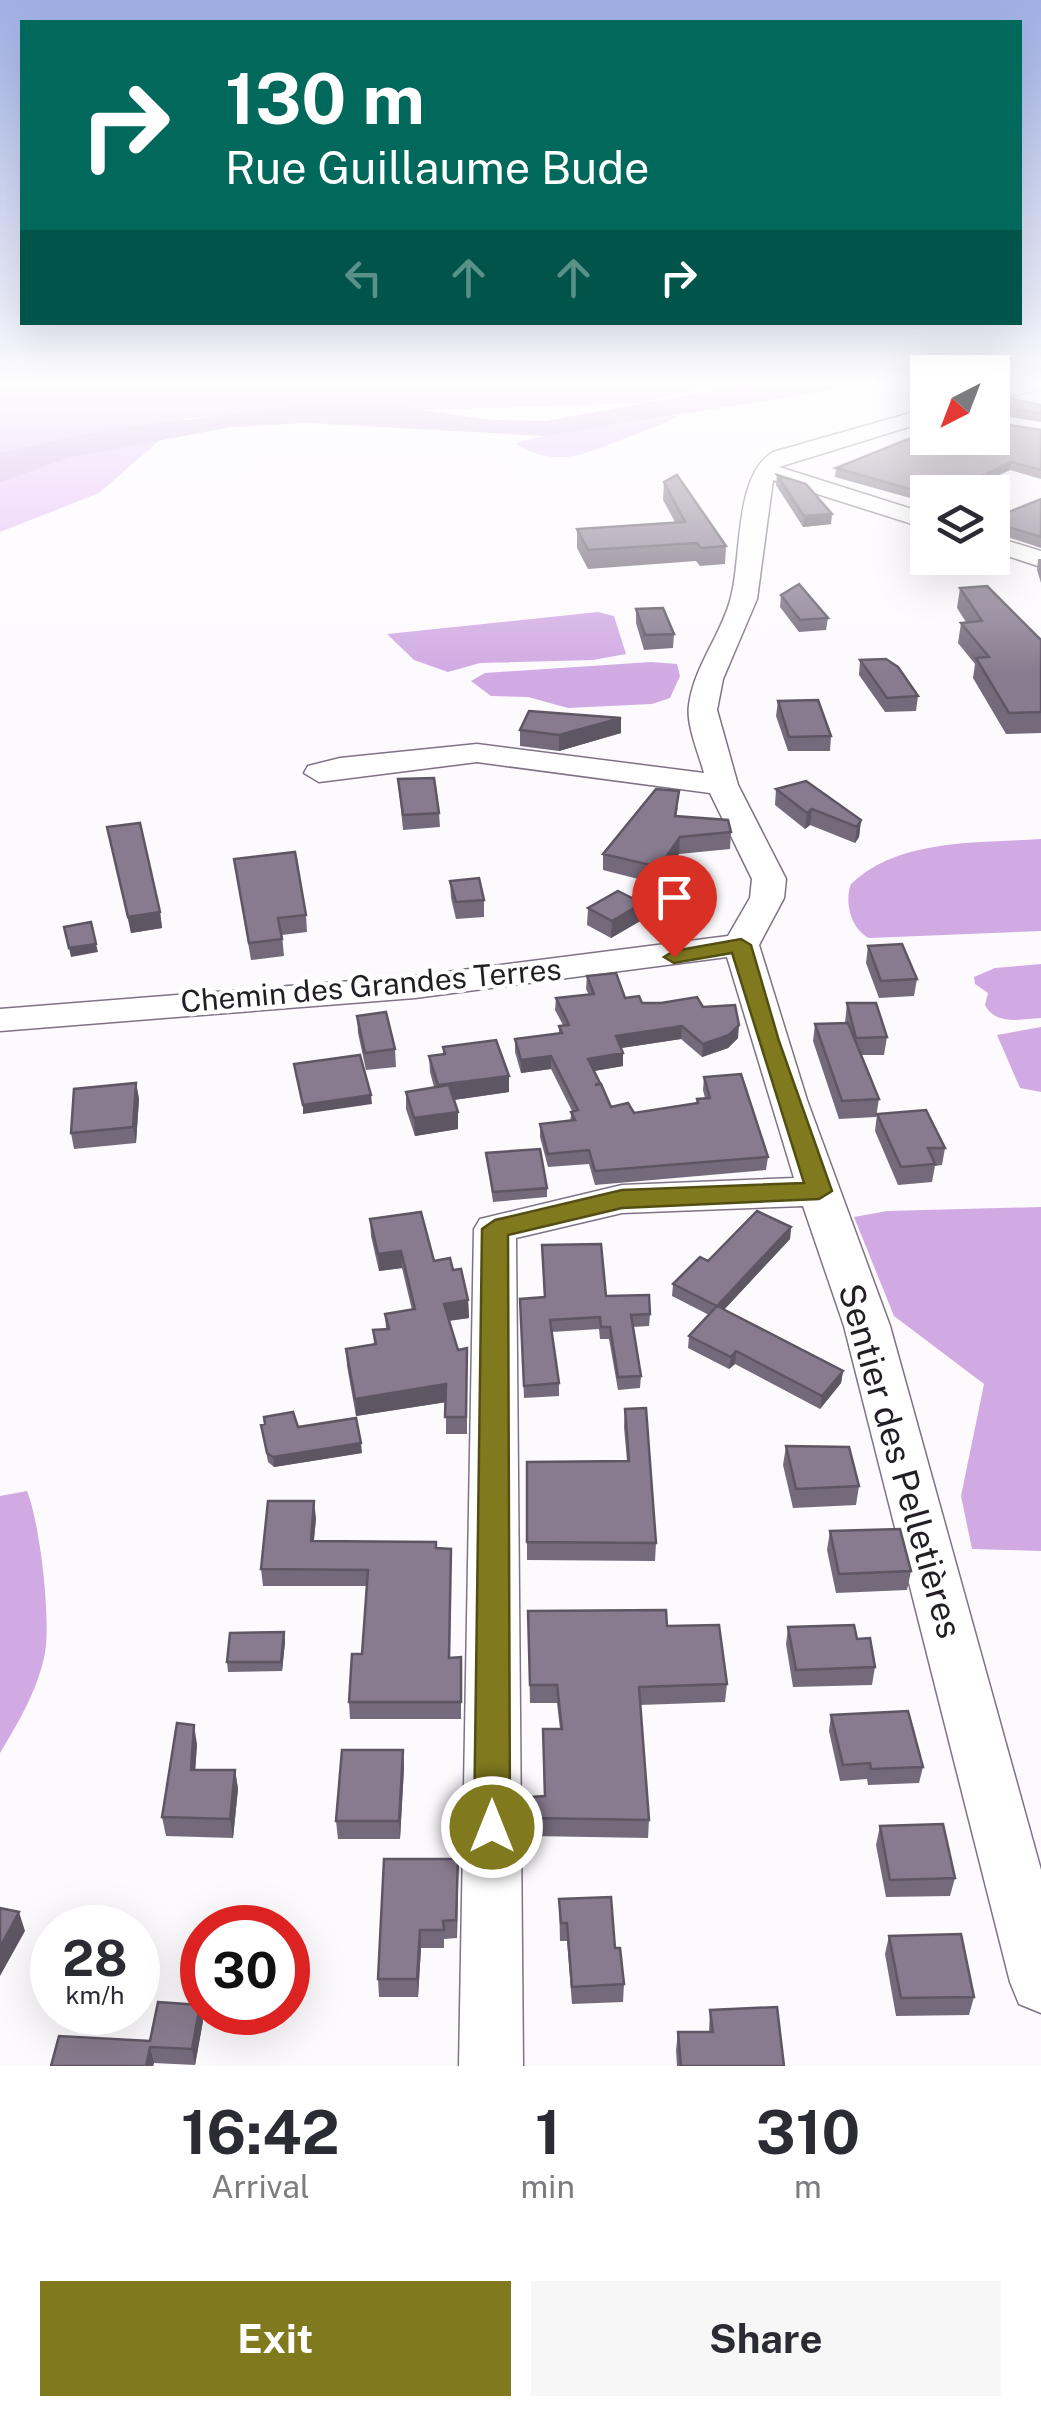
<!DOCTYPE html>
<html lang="en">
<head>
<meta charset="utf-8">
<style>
  :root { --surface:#fff; --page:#f7f7f7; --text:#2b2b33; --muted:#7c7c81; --accent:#80791e }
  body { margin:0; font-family:"Public Sans",sans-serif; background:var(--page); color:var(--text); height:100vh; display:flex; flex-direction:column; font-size:38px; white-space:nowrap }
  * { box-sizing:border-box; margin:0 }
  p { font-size:32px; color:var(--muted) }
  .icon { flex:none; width:55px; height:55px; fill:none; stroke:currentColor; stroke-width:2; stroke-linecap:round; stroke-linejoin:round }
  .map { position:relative; height:2066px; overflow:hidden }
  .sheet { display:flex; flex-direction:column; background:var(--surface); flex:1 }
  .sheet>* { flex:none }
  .guide { position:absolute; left:20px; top:20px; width:1002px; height:305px; border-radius:0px; box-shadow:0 10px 40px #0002; background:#00695c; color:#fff; overflow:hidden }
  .needle { width:65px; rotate:222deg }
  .fabs { position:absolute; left:910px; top:355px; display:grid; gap:20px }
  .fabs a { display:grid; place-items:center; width:100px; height:100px; border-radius:0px; background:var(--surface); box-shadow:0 10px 40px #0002; font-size:50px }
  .speed { position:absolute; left:30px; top:1905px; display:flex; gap:20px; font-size:50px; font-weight:700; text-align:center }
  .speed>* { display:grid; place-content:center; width:130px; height:130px; border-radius:50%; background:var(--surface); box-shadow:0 10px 40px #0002; line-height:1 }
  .speed small { font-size:25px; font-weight:400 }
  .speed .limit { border:15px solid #d22; background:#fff; color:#111 }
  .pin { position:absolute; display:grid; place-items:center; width:85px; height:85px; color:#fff; margin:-102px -42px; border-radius:50% 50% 50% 0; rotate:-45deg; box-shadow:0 0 10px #0007 }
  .pin .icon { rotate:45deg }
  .me { position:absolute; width:110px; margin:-55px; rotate:0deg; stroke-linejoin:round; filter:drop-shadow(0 0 8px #0008) }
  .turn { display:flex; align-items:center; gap:35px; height:210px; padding:0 40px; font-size:45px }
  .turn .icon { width:130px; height:130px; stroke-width:2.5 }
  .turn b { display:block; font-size:70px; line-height:85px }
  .lanes { display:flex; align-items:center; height:95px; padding:0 40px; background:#0003; justify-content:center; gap:50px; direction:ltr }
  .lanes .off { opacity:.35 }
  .eta { display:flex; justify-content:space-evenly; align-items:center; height:170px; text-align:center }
  .eta b { font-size:60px; font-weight:700; line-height:70px }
  .primary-button { display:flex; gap:20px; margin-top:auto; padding:20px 40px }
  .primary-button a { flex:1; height:115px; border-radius:0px; background:var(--accent); color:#fff; font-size:40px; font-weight:700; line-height:115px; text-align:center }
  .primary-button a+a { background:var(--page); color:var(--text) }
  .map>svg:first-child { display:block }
  .forest { fill:#e3bcf6 }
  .water { fill:#d1aae3 }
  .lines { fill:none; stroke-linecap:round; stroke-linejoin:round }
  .minor-casing { stroke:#7f7285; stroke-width:3 }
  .minor { fill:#fff; fill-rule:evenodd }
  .wall { fill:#756a7b }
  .shaded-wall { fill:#5f5664 }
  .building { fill:#887b8f; stroke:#5f5664; stroke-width:2.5 }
  .route { fill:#80791e; stroke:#534f14; stroke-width:2.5 }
  .labels { text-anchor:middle; stroke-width:9; stroke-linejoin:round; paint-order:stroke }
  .street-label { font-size:30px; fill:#231e26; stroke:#fff }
  .near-street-label { font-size:35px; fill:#231e26; stroke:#fff }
</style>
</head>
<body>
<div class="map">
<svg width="1041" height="2066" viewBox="0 0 1041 2066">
  <rect width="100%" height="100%" fill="#fdfafe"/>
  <!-- forest -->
  <path class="forest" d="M 0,384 L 722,384 L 639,403 L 185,418 L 99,493 L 0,532 Z
    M 679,415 C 660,426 642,432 621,440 C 582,455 556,468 516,444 C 528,435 652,420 679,415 Z"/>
  <!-- water -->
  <path class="water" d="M 747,384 L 868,384 L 545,436 L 307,423 L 231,427 L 68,458 L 0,482 L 0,453 L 110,429 L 302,406 L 367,402 L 492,420 L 546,421 Z
    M 598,612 L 614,616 L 626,654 L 593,660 L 480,663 L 448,672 L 414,660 L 387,634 Z
    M 651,662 L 677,664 L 680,676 L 670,698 L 652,704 L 568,708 L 528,697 L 491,696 L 471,681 L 485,673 Z
    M 1041,839 L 1041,931 L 869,938 C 851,929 844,902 851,884 C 898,838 980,843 1041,839 Z
    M 1041,964 L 1041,1018 C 1021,1019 996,1026 985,1005 L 988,993 L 975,984 L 974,977 L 995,968 Z
    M 1041,1027 L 1041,1092 L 1020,1088 L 997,1035 Z
    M 1041,1207 L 1041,1551 L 972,1549 L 961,1496 L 984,1384 L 894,1316 L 854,1217 L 887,1211 Z
    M 27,1491 C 40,1523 51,1619 45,1653 C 38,1689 19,1722 0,1753 L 0,1496 Z"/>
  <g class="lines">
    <!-- minor casing -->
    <g class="minor-casing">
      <path id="minor" d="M 1007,384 L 1041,384 L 1041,389 L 992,400 L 992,388 Z
        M 928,408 L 928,421 L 779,467 L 928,514 L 928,529 L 773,480 L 757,599 L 723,679 L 717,710 L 738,785 L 786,879 L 784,898 L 759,945 L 807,1100 L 890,1326 L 1041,1870 L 1041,2013 L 1019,2004 L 1010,1982 L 844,1326 L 803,1206 L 622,1213 L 516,1238 L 523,2066 L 459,2066 L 474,1229 L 480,1219 L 622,1185 L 794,1178 L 727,957 L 415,998 L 0,1031 L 0,1009 L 415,976 L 728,936 L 750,898 L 752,879 L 710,793 L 477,762 L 319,782 L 304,773 L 308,766 L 340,758 L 477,744 L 704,773 C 699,754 686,725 689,705 C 694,666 722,634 731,597 C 742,556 734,475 773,452 Z
        M 992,536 L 1041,551 L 1041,567 L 992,551 Z"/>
    </g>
    <!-- minor -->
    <use href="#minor" class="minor"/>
  </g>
  <!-- wall -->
  <path class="wall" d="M 992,404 L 1041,405 L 1041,422 L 992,414 Z
    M 1041,430 L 1041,479 L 1010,470 L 928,492 L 928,503 L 835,477 L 836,468 Z
    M 777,475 L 831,524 L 803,527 L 776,485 Z
    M 664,482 L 726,546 L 725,564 L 700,566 L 696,561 L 588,569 L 577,548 L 577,529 L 675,522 L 663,500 Z
    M 1041,499 L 1041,548 L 992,532 L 992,519 Z
    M 1038,559 L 1041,559 L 1041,583 L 1037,570 Z
    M 960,588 L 1041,640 L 1041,733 L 1006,734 L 973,678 L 975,664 L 958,643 L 961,623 L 966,622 L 957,608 Z
    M 781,595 L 828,618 L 826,630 L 799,632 L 780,607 Z
    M 636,609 L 674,634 L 673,648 L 644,650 L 636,623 Z
    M 860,660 L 918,696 L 916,711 L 885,712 L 859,675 Z
    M 778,701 L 831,736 L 830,751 L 788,751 L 776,716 Z
    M 621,718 L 621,733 L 559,751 L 520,746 L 520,730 Z
    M 398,779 L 439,813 L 440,827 L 403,830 Z
    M 776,789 L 861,820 L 859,837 L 855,843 L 810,825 L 805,829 L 775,805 Z
    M 678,807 L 676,817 L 731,832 L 730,849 L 679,854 L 658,884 L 603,870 L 603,854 Z
    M 107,827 L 160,912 L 162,928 L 131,933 Z
    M 234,859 L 306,915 L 307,932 L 282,935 L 284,956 L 251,960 Z
    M 450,881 L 484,900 L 484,917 L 456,919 L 451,898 Z
    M 588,908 L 642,920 L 611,938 L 587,925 Z
    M 868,946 L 917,979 L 914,996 L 879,998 L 866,963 Z
    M 587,976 L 625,998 L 642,1003 L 703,1007 L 738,1038 L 728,1048 L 702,1057 L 681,1039 L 621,1048 L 623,1053 L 623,1066 L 594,1071 L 611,1107 L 634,1113 L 697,1103 L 697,1099 L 705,1098 L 703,1090 L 704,1077 L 768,1157 L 766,1170 L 595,1185 L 589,1164 L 548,1167 L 540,1137 L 540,1124 L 570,1121 L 572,1111 L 551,1069 L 521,1073 L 515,1052 L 515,1039 L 559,1034 L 559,1026 L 563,1025 L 555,1010 L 556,998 L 589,995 L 586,989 Z
    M 847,1003 L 887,1037 L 884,1055 L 861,1055 L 879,1099 L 876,1117 L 839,1119 L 813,1041 L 815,1024 L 845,1023 Z
    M 357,1016 L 395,1049 L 396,1067 L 366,1070 L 358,1033 Z
    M 443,1047 L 509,1076 L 509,1092 L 454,1100 L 458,1129 L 415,1136 L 406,1109 L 406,1092 L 434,1087 L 430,1072 L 429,1056 L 443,1054 Z
    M 136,1083 L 139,1099 L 136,1143 L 74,1149 L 71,1133 Z
    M 877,1114 L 945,1148 L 942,1165 L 935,1166 L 932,1182 L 898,1185 L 875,1131 Z
    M 486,1153 L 547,1188 L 547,1197 L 493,1202 Z
    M 370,1219 L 434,1261 L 453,1270 L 468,1300 L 469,1318 L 449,1321 L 458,1350 L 467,1348 L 467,1434 L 446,1434 L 446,1402 L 356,1416 L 347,1366 L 346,1349 L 374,1345 L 373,1330 L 386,1329 L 385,1314 L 412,1310 L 402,1268 L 379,1271 L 371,1236 Z
    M 791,1227 L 790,1239 L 724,1310 L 843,1371 L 841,1383 L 820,1409 L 735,1364 L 729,1369 L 688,1348 L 689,1336 L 709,1315 L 672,1296 L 673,1284 L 708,1261 Z
    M 542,1245 L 606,1296 L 650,1314 L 649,1326 L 633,1327 L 641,1376 L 640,1388 L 618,1390 L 609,1339 L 600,1339 L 599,1329 L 552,1332 L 559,1383 L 559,1396 L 524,1398 L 520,1299 L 544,1297 Z
    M 625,1409 L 656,1543 L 655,1561 L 527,1560 L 527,1462 L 627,1461 L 624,1427 Z
    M 261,1425 L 298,1427 L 362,1453 L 274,1467 L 268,1462 Z
    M 786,1446 L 859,1486 L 856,1505 L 793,1508 L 783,1465 Z
    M 316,1518 L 314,1541 L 451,1549 L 450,1658 L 461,1657 L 461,1719 L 350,1719 L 349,1702 L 362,1654 L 367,1586 L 263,1586 L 261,1569 Z
    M 830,1531 L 911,1571 L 907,1590 L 836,1593 L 827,1550 Z
    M 528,1611 L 667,1626 L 727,1684 L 725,1702 L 640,1705 L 649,1820 L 648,1838 L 532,1836 L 531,1797 L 544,1796 L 543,1729 L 560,1729 L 557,1703 L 530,1703 Z
    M 788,1627 L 857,1639 L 875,1667 L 872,1685 L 793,1687 L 786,1644 Z
    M 284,1632 L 285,1642 L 282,1671 L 228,1672 L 227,1662 Z
    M 831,1715 L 923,1767 L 919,1783 L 868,1785 L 867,1779 L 840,1781 L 829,1731 Z
    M 197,1744 L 195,1770 L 235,1770 L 238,1789 L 233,1838 L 166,1836 L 162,1817 Z
    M 403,1750 L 404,1768 L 400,1839 L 338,1839 L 336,1821 Z
    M 880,1826 L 955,1878 L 950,1896 L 886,1897 L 876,1845 Z
    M 458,1877 L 457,1938 L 444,1939 L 444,1948 L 421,1948 L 418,1997 L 379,1997 L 378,1979 Z
    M 559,1899 L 615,1948 L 624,1984 L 623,2002 L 572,2004 L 567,1941 L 560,1941 Z
    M 889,1936 L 974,1997 L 969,2015 L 896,2016 L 885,1954 Z
    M 200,2005 L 203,2021 L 195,2065 L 154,2063 L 153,2066 L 51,2066 L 150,2041 Z
    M 710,2010 L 784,2066 L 677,2066 L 676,2050 L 678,2032 L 709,2032 Z"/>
  <!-- shaded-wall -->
  <path class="shaded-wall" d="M 1011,462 L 1010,470 L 964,492 L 948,492 Z
    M 832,514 L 831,524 L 803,527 L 804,516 Z
    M 621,718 L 621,733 L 559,751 L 559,735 Z
    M 812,809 L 810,825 L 805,829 L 807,813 Z
    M 861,820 L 859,837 L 855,843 L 857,827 Z
    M 680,837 L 679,854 L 658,884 L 659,867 Z
    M 642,903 L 642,920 L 611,938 L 612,921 Z
    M 160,912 L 162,928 L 131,933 L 128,917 Z
    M 96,944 L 98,952 L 71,957 L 69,948 Z
    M 739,1025 L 738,1038 L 728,1048 L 702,1057 L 703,1044 Z
    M 682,1026 L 681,1039 L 615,1049 L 616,1036 Z
    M 623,1053 L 623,1066 L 588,1072 L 588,1059 Z
    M 551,1056 L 551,1069 L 521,1073 L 521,1060 Z
    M 509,1076 L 509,1092 L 439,1102 L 438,1085 Z
    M 136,1083 L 139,1099 L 136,1143 L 133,1127 Z
    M 371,1095 L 372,1104 L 303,1114 L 303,1105 Z
    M 458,1112 L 458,1129 L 415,1136 L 414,1118 Z
    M 791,1227 L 790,1239 L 716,1318 L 717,1306 Z
    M 401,1251 L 402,1268 L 379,1271 L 378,1254 Z
    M 468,1300 L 469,1318 L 445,1321 L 444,1304 Z
    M 736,1351 L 735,1364 L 729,1369 L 731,1357 Z
    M 843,1371 L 841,1383 L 820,1409 L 822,1396 Z
    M 446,1384 L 447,1402 L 356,1416 L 355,1399 Z
    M 361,1443 L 362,1453 L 274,1467 L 273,1457 Z
    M 314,1501 L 316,1518 L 312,1558 L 311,1541 Z
    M 284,1632 L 285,1642 L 282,1671 L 281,1662 Z
    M 194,1725 L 197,1744 L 194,1789 L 191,1770 Z
    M 403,1750 L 404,1768 L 400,1839 L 399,1821 Z
    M 235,1770 L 238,1789 L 233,1838 L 230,1819 Z
    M 458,1859 L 458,1877 L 457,1938 L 456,1920 Z
    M 19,1912 L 25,1931 L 0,1976 L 0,1947 Z
    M 420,1930 L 421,1948 L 418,1997 L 417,1979 Z
    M 200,2005 L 203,2021 L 195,2065 L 192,2049 Z
    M 150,2047 L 154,2063 L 153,2066 L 146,2066 Z"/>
  <!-- building -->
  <path class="building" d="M 1008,398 L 1041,405 L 1041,414 L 994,405 L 992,410 L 992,404 Z
    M 992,422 L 1041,430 L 1041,470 L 1011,462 L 948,492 L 928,492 L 928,494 L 836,468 L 928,431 L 928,438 L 992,438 Z
    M 677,475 L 726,546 L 701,548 L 697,543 L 588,550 L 577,529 L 685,522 L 664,482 Z
    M 777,475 L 806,484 L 832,514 L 804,516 Z
    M 1041,499 L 1041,537 L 992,522 L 992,519 Z
    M 799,584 L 828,618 L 800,620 L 781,595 Z
    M 987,586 L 1041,640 L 1041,712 L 1009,713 L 976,658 L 989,657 L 961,623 L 982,621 L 960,588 Z
    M 663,608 L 674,634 L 645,635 L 636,609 Z
    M 886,659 L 898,667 L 918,696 L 887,698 L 860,660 Z
    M 818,700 L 831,736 L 789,737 L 778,701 Z
    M 529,711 L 621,718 L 559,735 L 520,730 Z
    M 434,778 L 439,813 L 403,815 L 398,779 Z
    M 806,781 L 861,820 L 857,827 L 812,809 L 807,813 L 776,789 Z
    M 656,789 L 679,791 L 675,816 L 728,820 L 731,832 L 680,837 L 659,867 L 603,854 Z
    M 140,823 L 160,912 L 128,917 L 107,827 Z
    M 295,852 L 306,915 L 278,918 L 282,939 L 249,943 L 234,859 Z
    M 479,878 L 484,900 L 456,902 L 450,881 Z
    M 618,891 L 642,903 L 612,921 L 588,908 Z
    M 91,922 L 96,944 L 69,948 L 64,927 Z
    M 902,944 L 917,979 L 881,981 L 868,946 Z
    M 616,973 L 625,998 L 639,996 L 642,1003 L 661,1003 L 697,997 L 703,1007 L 735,1005 L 739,1025 L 729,1035 L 703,1044 L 682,1026 L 616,1036 L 623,1053 L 588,1059 L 600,1083 L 595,1085 L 601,1084 L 611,1107 L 628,1103 L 634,1113 L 698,1103 L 697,1099 L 710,1098 L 704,1077 L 741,1074 L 768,1157 L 595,1171 L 589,1150 L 548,1154 L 540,1124 L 575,1120 L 571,1112 L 578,1110 L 551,1056 L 521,1060 L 515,1039 L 562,1033 L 559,1026 L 569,1025 L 556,998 L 594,994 L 587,976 Z
    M 847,1003 L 876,1003 L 887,1037 L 856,1038 Z
    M 386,1012 L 395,1049 L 365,1053 L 357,1016 Z
    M 848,1023 L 879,1099 L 842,1101 L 815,1024 Z
    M 496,1040 L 509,1076 L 438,1085 L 429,1056 L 445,1054 L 443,1047 Z
    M 360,1055 L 371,1095 L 303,1105 L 294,1064 Z
    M 136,1083 L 133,1127 L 71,1133 L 74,1089 Z
    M 449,1085 L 458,1112 L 414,1118 L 406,1092 Z
    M 926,1110 L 945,1148 L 928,1148 L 935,1164 L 901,1167 L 877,1114 Z
    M 540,1149 L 547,1188 L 493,1192 L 486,1153 Z
    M 757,1211 L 791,1227 L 717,1306 L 673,1284 L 700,1257 L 708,1261 Z
    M 421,1212 L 434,1261 L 450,1258 L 453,1270 L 461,1269 L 468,1300 L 444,1304 L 458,1350 L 467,1348 L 466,1417 L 445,1417 L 446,1384 L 355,1399 L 346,1349 L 376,1344 L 373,1330 L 389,1329 L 385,1314 L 415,1309 L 401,1251 L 378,1254 L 370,1219 Z
    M 601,1244 L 606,1296 L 649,1295 L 650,1314 L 631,1315 L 641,1376 L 618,1377 L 610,1327 L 601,1327 L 600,1317 L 550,1320 L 559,1383 L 524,1386 L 520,1299 L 545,1297 L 542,1245 Z
    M 717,1306 L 843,1371 L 822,1396 L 736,1351 L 731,1357 L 689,1336 Z
    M 646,1408 L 656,1543 L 527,1542 L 527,1462 L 629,1461 L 625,1409 Z
    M 293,1412 L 298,1427 L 356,1418 L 361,1443 L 273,1457 L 267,1453 L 261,1425 L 265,1424 L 264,1417 Z
    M 786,1446 L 849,1447 L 859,1486 L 796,1489 Z
    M 268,1501 L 314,1501 L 311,1541 L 436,1542 L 436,1548 L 451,1549 L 449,1658 L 461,1657 L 461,1702 L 349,1702 L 352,1654 L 362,1654 L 368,1570 L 261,1569 Z
    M 900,1529 L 911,1571 L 839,1574 L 830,1531 Z
    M 666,1610 L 667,1626 L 719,1625 L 727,1684 L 639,1687 L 649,1820 L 532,1818 L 531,1797 L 545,1796 L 543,1729 L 562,1729 L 557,1685 L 530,1685 L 528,1611 Z
    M 854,1625 L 857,1639 L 870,1638 L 875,1667 L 796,1670 L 788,1627 Z
    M 284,1632 L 281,1662 L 227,1662 L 230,1633 Z
    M 908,1711 L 923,1767 L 871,1769 L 870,1763 L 843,1765 L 831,1715 Z
    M 177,1723 L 194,1725 L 191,1770 L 235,1770 L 230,1819 L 162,1817 Z
    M 342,1750 L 403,1750 L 399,1821 L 336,1821 Z
    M 943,1824 L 955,1878 L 890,1880 L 880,1826 Z
    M 384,1859 L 458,1859 L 456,1920 L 443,1921 L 444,1930 L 420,1930 L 417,1979 L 378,1979 Z
    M 611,1897 L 615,1948 L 620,1948 L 624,1984 L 572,1987 L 567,1923 L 561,1923 L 559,1899 Z
    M 0,1908 L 19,1912 L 0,1947 Z
    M 961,1934 L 974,1997 L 901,1998 L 889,1936 Z
    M 158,2002 L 200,2005 L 192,2049 L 150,2047 L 146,2066 L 51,2066 L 59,2036 L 150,2041 Z
    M 777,2007 L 784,2066 L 681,2066 L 678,2032 L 713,2032 L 710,2010 Z"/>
  <!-- sky -->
  <linearGradient id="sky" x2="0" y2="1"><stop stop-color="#9fb0e6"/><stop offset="0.57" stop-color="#fefdff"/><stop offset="1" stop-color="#fefdff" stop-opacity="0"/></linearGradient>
  <rect width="1041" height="674" fill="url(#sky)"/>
  <!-- route -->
  <path class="route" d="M 741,939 L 751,945 L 779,1041 L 832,1191 L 819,1199 L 622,1208 L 508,1235 L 510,1827 L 504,1838 L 492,1843 L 480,1838 L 474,1827 L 482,1229 L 495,1220 L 622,1190 L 804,1183 L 732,953 L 674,963 L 664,957 L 674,951 Z"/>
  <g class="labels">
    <!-- street labels -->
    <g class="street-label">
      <text transform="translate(371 986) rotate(-5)" y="10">Chemin des Grandes Terres</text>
    </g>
    <!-- near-street labels -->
    <g class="near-street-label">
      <text transform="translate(900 1461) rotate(74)" y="12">Sentier des Pelletières</text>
    </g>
  </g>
</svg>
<div class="fabs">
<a><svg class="needle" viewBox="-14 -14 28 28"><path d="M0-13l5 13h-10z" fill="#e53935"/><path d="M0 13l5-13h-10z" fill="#7c7c81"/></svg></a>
<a><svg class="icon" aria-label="layers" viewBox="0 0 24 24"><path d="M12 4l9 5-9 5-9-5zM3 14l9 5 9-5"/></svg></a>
</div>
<div class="speed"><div>28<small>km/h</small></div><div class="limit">30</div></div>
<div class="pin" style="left:674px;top:957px;background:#d93025"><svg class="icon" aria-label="arrive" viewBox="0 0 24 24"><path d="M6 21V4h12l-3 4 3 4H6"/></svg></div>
<svg class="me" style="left:492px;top:1827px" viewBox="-20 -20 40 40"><circle r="17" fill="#80791e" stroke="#fff" stroke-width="3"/><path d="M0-11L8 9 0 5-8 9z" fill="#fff"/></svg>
<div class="guide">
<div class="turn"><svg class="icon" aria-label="right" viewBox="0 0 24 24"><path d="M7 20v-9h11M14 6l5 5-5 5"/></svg><div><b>130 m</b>Rue Guillaume Bude</div></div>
<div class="lanes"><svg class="icon off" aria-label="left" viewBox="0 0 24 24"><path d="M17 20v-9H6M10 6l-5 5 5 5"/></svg><svg class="icon off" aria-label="ahead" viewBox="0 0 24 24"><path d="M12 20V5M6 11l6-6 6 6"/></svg><svg class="icon off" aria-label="ahead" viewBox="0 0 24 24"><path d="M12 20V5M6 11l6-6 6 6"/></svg><svg class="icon" aria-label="right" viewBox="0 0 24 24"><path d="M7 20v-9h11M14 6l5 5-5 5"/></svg></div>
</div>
</div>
<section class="sheet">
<div class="eta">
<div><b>16:42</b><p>Arrival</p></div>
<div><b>1</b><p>min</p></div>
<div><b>310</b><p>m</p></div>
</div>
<div class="primary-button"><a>Exit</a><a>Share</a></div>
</section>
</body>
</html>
